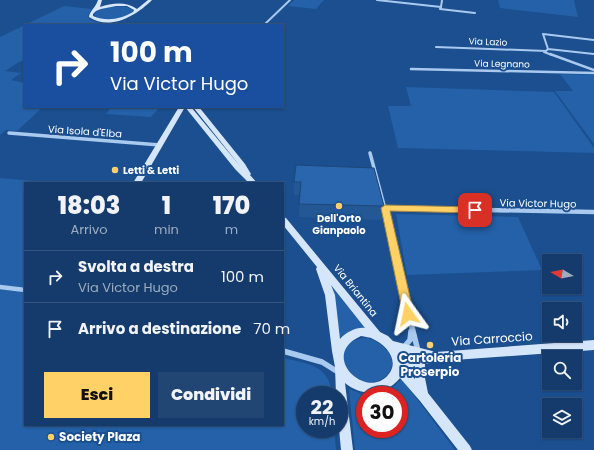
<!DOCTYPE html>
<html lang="it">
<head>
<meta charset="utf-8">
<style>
  :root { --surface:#143b6b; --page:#214673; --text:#f1f3f6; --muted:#9dadc1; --line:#33557e; --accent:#ffd166 }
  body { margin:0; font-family:Poppins,sans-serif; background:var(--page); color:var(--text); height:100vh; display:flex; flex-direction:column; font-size:15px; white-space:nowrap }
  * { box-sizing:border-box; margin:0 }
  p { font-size:13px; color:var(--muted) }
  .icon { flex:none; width:22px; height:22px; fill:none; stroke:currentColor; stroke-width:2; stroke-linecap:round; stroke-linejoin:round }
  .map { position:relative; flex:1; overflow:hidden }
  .details { position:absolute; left:24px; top:182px; width:260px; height:244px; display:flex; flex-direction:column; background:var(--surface); border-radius:0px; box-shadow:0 1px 3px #0004,0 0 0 1px var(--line) }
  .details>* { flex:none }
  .top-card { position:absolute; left:24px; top:24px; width:260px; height:84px; border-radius:0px; box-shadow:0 1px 3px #0004,0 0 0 1px var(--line); background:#1a4fa0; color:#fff; overflow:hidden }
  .needle { width:26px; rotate:280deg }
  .controls { position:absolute; left:542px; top:254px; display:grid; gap:8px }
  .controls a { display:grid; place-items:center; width:40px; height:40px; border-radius:0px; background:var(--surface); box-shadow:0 1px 3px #0004,0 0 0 1px var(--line); font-size:20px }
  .speed { position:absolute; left:296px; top:386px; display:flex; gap:8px; font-size:20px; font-weight:700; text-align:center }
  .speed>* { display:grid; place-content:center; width:52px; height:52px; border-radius:50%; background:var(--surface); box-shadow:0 1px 3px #0004,0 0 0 1px var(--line); line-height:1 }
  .speed small { font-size:10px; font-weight:400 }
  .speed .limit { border:6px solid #d22; background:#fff; color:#111 }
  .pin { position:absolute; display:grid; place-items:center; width:34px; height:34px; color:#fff; margin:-17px; border-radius:8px; box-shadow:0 2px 6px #0006 }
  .me { position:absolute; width:44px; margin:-22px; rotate:348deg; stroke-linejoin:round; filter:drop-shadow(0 0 3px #0008) }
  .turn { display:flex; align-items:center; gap:14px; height:84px; padding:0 20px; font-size:18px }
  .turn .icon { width:52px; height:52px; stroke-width:2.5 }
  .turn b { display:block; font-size:28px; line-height:34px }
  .eta { display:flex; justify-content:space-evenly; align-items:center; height:68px; text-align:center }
  .eta b { font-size:24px; font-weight:800; line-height:28px }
  .primary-button { display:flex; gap:8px; margin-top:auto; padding:8px 20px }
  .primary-button a { flex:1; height:46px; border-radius:0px; background:var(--accent); color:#111; font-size:16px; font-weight:800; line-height:46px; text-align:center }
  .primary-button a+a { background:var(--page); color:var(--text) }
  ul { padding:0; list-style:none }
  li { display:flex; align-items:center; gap:12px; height:52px; padding:0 20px; border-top:1px solid var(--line) }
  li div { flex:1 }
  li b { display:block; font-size:15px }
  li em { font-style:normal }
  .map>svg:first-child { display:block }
  .green { fill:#2461a8 }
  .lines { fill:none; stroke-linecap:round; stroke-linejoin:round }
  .street-far4 { stroke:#a9c9ee; stroke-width:2 }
  .street-far3 { stroke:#a9c9ee; stroke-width:2.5 }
  .street-far2 { stroke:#a9c9ee; stroke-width:3.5 }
  .street-far1 { stroke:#a9c9ee; stroke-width:4.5 }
  .street { stroke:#a9c9ee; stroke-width:5.5 }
  .secondary { fill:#d6e6fa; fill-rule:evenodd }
  .wall { fill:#245895 }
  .building { fill:#2a66ad; stroke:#1d4779 }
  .route { fill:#ffd166; stroke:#a68842 }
  .poi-dot { fill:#ffd166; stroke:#1b4f8f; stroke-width:1.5 }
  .labels { text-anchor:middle; stroke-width:4; stroke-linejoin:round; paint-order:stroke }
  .far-street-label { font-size:9px; fill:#fff; stroke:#1b4f8f }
  .street-label { font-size:10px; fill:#fff; stroke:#1b4f8f }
  .poi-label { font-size:10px; font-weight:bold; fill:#fff; stroke:#1b4f8f; text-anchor:start }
  .near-street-label { font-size:12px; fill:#fff; stroke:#1b4f8f }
  .near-poi-label { font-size:12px; font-weight:bold; fill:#fff; stroke:#1b4f8f }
</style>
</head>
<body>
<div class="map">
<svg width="594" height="450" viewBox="0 0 594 450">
  <rect width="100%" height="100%" fill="#1b4f8f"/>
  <!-- green -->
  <path class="green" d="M 294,0 L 324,0 L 316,9 L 288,6 Z
    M 498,0 L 574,0 L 578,17 L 500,8 Z
    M 64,6 L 92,9 L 88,15 L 90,20 L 107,25 L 25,25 L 25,60 L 19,62 L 5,71 L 21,73 L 11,80 L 25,83 L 25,107 L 43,107 L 17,131 L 6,130 L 0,135 L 0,37 Z
    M 111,6 L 127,7 L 133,10 L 132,13 C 121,18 106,24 95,16 L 94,14 L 97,11 Z
    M 560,74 L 594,75 L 594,144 L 555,91 L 573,91 Z
    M 406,87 L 554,92 L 594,148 L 594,153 L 398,148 L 388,106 L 411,106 Z
    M 111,107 L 160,107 L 151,117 L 106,114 Z
    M 0,178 L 58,183 L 25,183 L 25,425 L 283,425 L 283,358 C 308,364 329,364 332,395 L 305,395 L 305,429 L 334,429 L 336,450 L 0,450 Z
    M 396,214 L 518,217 L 542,270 L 407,275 Z
    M 327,277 L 367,328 C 356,328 346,331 339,339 Z
    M 366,338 C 386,342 404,364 382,379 C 354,398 320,342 366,338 Z
    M 402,379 L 455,450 L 355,450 L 349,389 L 365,395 L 365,429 L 399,429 L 399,395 L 378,395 L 385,394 Z"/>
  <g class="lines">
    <!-- street-far4 -->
    <path class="street-far4" d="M 377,0 L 441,7 L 442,0
      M 441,8 L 440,9 L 475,13
      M 264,25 L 290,0
      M 436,47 L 546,51 L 548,49 L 543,34 L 594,40
      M 548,49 L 594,54
      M 544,52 L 552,55"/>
    <!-- street-far3 -->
    <path class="street-far3" d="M 550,54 L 594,70
      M 411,69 L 594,73"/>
    <!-- street-far2 -->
    <path class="street-far2" d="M 9,133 L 160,145
      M 370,153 L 385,209
      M 385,208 L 433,209"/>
    <!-- street-far1 -->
    <path class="street-far1" d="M 385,208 L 409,316
      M 385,208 L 594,212
      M 0,287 L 25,290"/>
    <!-- street -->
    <path class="street" d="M 409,315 L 418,351
      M 404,347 L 410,340 L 411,331
      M 283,351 L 322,362 L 338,372"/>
    <!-- secondary -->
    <path class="secondary" d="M 98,0 L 102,0 L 100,7 C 112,3 126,1 137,9 L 148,0 L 152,0 C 136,16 110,31 89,17 C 89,12 96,7 98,0 ZM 116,6 L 127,6 L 134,10 L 133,12 C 121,19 107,22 93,16 L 93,14 L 96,11 L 101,9 Z
      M 179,107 L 185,107 L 141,183 L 133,183 Z
      M 185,107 L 191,107 L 240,166 L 193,107 L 199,107 L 245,164 L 251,174 L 250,175 L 257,183 L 249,183 L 235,169 Z
      M 283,217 L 286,218 L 380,332 L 388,336 L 393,341 L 436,352 L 594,340 L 594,350 L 440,361 L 425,364 L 425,378 L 428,393 L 470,446 L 472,450 L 458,450 L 420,401 L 400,378 C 385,396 362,397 345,383 L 353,450 L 341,450 L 339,429 L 339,395 L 336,395 L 335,367 L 332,351 L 325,295 L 316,269 L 317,267 L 283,225 ZM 331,285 L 365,328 C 357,327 346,332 340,339 L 335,295 ZM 361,336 C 365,337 370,337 373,339 C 387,345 400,362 388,375 C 366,401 318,355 361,336 ZM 401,352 L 415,356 L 403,360 ZM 415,366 L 415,379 L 406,370 Z"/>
  </g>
  <!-- wall -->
  <path class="wall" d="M 374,168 L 384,206 L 382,220 L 299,217 L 300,195 L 294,195 L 294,182 Z"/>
  <!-- building -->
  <path class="building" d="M 296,165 L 374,168 L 384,206 L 299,204 L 301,182 L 294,182 Z"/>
  <!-- route -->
  <path class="route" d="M 385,205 L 475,207 L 479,210 L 475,213 L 390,211 L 414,314 L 412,317 L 408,319 L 405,317 L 403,314 L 381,208 Z"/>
  <!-- markers -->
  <g class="poi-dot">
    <circle cx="115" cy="170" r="4"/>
    <circle cx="339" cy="206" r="4"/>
    <circle cx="430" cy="345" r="4"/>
    <circle cx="51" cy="437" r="4"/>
  </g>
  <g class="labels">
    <!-- far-street labels -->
    <g class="far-street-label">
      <text transform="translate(488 42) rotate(2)" y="3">Via Lazio</text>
      <text transform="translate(502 64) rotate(1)" y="3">Via Legnano</text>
    </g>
    <!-- street labels -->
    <g class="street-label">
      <text transform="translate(85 131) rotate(4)" y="4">Via Isola d'Elba</text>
      <text transform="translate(538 203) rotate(1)" y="4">Via Victor Hugo</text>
      <text transform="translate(356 290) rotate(51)" y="4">Via Briantina</text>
    </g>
    <!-- poi labels -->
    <g class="poi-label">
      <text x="123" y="174">Letti &amp; Letti</text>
      <text x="339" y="222" text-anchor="middle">Dell'Orto<tspan x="339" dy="12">Gianpaolo</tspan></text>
    </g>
    <!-- near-street labels -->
    <g class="near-street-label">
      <text transform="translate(492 339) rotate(-4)" y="4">Via Carroccio</text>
    </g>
    <!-- near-poi labels -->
    <g class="near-poi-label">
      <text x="430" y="362">Cartoleria<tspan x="430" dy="14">Proserpio</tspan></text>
      <text x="59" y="441" text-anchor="start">Society Plaza</text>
    </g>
  </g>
</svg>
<div class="controls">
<a><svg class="needle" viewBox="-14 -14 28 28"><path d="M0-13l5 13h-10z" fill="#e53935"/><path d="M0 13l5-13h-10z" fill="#9dadc1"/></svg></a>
<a><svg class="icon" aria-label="sound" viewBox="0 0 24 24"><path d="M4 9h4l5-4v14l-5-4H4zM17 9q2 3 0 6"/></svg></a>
<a><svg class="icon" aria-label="search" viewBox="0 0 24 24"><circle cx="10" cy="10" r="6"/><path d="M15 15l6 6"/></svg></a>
<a><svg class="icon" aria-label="layers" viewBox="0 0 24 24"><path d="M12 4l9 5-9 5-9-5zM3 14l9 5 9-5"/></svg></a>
</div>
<div class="speed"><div>22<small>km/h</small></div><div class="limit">30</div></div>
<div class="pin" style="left:475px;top:210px;background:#d93025"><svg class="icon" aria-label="arrive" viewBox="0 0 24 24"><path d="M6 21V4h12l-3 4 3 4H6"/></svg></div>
<svg class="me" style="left:408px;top:314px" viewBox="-20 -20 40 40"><path d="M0-17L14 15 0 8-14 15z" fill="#ffd166" stroke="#fff" stroke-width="4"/></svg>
<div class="top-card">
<div class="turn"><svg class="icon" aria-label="right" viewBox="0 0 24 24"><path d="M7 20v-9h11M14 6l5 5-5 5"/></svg><div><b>100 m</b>Via Victor Hugo</div></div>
</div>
<section class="details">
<div class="eta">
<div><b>18:03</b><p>Arrivo</p></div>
<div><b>1</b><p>min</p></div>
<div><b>170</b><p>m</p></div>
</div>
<ul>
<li><svg class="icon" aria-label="right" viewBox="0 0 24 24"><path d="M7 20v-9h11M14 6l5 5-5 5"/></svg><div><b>Svolta a destra</b><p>Via Victor Hugo</p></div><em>100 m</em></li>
<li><svg class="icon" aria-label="arrive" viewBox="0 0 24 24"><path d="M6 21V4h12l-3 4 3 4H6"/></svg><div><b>Arrivo a destinazione</b></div><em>70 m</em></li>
</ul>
<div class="primary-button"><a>Esci</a><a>Condividi</a></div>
</section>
</div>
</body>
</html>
